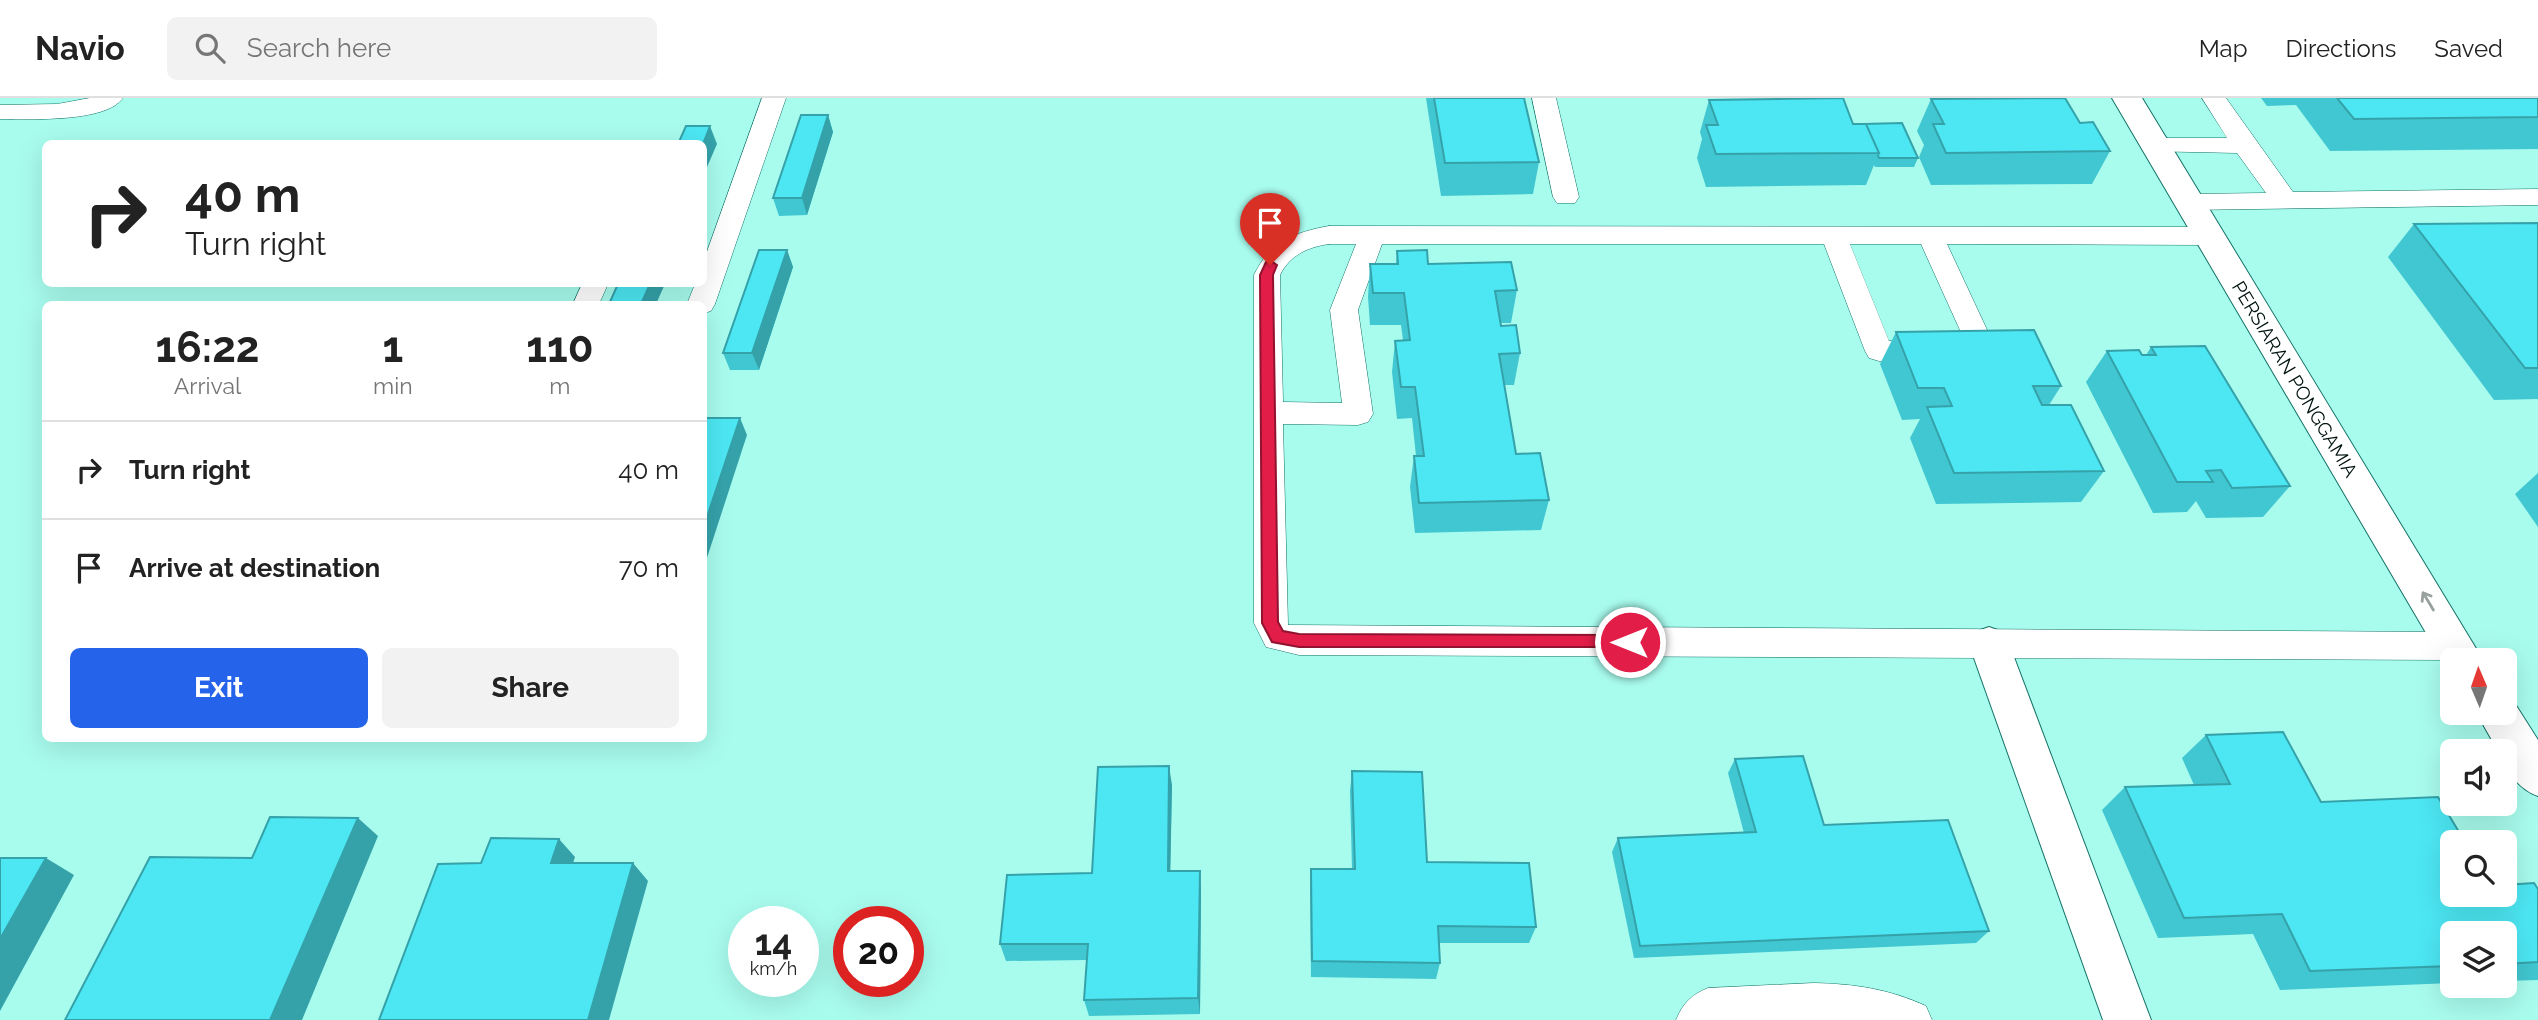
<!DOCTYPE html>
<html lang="en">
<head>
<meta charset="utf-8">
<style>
  :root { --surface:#fff; --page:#f2f2f2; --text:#222; --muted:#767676; --line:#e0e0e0; --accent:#2563eb }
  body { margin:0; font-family:Raleway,sans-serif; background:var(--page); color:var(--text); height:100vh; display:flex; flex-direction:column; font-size:26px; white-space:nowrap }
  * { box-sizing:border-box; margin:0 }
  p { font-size:23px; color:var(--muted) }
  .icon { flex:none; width:38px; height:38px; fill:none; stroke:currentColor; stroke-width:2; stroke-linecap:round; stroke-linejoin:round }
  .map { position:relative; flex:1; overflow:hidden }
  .side { position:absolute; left:42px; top:203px; width:665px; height:441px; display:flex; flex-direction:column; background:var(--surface); border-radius:10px; box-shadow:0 7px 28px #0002 }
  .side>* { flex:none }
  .banner { position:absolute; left:42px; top:42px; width:665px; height:147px; border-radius:10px; box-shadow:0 7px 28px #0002; background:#fff; color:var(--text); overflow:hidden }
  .needle { width:46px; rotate:358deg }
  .controls { position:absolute; left:2440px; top:550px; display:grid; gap:14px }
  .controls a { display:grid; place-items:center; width:77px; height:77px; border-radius:10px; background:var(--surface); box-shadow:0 7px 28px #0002; font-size:35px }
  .speed { position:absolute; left:728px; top:808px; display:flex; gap:14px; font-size:35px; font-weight:700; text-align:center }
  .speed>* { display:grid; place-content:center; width:91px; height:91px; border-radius:50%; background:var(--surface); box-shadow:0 7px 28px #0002; line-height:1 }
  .speed small { font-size:18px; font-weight:400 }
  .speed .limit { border:10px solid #d22; background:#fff; color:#111 }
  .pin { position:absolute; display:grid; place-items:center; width:60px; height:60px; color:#fff; margin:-72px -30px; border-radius:50% 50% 50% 0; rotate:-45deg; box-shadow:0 0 7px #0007 }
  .pin .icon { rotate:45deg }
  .me { position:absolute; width:77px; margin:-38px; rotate:270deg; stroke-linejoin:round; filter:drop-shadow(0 0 5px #0008) }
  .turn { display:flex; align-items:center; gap:24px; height:147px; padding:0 28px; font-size:32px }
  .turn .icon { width:91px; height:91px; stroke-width:2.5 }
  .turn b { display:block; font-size:49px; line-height:60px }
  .eta { display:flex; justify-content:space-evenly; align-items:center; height:119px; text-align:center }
  .eta b { font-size:42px; font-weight:700; line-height:49px }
  .button { display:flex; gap:14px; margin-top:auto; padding:14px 28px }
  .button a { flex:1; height:80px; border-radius:10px; background:var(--accent); color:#fff; font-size:28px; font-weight:700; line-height:80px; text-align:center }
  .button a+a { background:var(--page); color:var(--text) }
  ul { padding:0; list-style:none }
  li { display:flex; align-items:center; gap:21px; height:98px; padding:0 28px; border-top:2px solid var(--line) }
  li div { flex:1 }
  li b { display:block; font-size:26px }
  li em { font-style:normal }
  header { display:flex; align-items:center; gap:42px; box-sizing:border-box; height:98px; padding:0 35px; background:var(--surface); border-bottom:2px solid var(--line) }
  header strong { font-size:33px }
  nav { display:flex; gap:38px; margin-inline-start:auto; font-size:24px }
  .search { width:490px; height:63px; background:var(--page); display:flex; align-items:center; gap:18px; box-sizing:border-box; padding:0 24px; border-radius:10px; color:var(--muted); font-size:26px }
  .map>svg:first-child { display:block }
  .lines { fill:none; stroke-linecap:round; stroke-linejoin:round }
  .service-casing { stroke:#137267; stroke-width:1 }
  .minor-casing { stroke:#137267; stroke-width:2 }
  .tertiary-casing { stroke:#137267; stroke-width:2 }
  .service { fill:#fff; fill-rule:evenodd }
  .minor { fill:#fff; fill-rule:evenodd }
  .tertiary { fill:#fff; fill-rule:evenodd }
  .wall { fill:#41c7d1 }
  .shaded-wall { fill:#35a2aa }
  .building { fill:#4ce7f3; stroke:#35a2aa; stroke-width:2 }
  .oneway { stroke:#99a19f }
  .route { fill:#e11d48; stroke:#92132f; stroke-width:2 }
  .labels { text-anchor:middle; stroke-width:7; stroke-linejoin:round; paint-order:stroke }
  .street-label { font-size:19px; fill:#001310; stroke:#fff }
</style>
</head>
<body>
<header>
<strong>Navio</strong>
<div class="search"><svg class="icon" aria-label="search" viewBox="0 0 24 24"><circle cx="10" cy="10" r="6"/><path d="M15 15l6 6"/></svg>Search here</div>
<nav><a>Map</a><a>Directions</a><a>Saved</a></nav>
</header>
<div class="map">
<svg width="2538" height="922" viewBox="0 0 2538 922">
  <rect width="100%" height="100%" fill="#a8fcee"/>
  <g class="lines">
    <!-- service casing -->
    <g class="service-casing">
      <path id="service" d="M 90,0 L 123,0 C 106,25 28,21 0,21 L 0,7 L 57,6 Z
        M 762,0 L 786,0 L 715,206 L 711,213 L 704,215 L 704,206 L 687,206 L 695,186 L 704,186 L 704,162 Z
        M 1532,0 L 1556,0 L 1579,99 L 1575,105 L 1557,105 L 1553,99 Z
        M 2202,0 L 2226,0 L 2293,94 L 2538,91 L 2538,107 L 2188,112 L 2179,110 L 2175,104 L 2179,98 L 2188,96 L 2266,95 L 2237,55 L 2145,53 L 2142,48 L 2145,43 L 2154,40 L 2227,40 Z
        M 1329,128 L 2209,129 L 2218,132 L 2222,138 L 2218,144 L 2209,147 L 1947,146 L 1996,251 L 1992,258 L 1982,261 L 1879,263 L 1869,260 L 1865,253 L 1824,146 L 1382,146 L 1358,212 L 1373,316 L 1368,324 L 1358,327 L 1283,326 L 1288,527 L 2455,534 L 2467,538 L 2471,548 L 2467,558 L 2452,562 L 1299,557 L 1266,549 L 1254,525 L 1254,177 C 1269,145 1294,134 1329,128 ZM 1329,146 L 1356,146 L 1330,212 L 1342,305 L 1283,304 L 1280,177 C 1290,157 1308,149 1329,146 ZM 1850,146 L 1921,146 L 1964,241 L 1889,243 Z
        M 582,186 L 608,186 L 599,206 L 573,206 Z
        M 1814,885 C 1855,886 1889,891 1926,908 L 1932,922 L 1676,922 C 1683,905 1691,897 1708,890 Z"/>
    </g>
    <!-- minor casing -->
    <g class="minor-casing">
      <path id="minor" d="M 1989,529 L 2003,534 L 2009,546 L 2151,922 L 2103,922 L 1969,546 L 1975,534 Z"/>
    </g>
    <!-- tertiary casing -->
    <g class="tertiary-casing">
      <path id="tertiary" d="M 2112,0 L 2142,0 L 2483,562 L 2452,562 L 2452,575 L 2449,574 Z
        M 2504,599 L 2512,601 L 2538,642 L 2538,698 C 2520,692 2504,673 2504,653 L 2498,653 L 2476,614 L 2504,614 Z"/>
    </g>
    <!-- service -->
    <use href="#service" class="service"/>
    <!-- minor -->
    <use href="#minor" class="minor"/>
    <!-- tertiary -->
    <use href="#tertiary" class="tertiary"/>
  </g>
  <!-- wall -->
  <path class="wall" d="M 1426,0 L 1524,0 L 1539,64 L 1533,96 L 1441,98 Z
    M 2261,0 L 2538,0 L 2538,51 L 2330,53 L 2296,7 L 2267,8 Z
    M 1931,1 L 2080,25 L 2110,53 L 2092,86 L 1931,87 L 1919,59 L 1924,47 L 1917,33 Z
    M 1709,2 L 1853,26 L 1918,60 L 1914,69 L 1875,69 L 1874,67 L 1866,87 L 1706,89 L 1697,60 L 1702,41 L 1700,34 Z
    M 828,17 L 833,34 L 807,117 L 779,118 L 773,100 Z
    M 2538,125 L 2538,301 L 2494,302 L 2388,159 L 2414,126 Z
    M 787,152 L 793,169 L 759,272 L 730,272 L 723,255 Z
    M 1397,153 L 1428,166 L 1517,192 L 1511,225 L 1500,225 L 1501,228 L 1520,255 L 1514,287 L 1504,287 L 1516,356 L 1549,402 L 1541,432 L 1415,435 L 1410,389 L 1414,358 L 1416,358 L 1412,320 L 1397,321 L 1392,274 L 1395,243 L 1403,242 L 1401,227 L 1370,227 L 1368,199 L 1370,166 L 1396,166 Z
    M 1896,234 L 2061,288 L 2049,307 L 2104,373 L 2081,404 L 1936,406 L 1910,340 L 1920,321 L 1902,322 L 1880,266 Z
    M 2151,249 L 2290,388 L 2263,419 L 2206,420 L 2196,403 L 2187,414 L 2153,415 L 2086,284 L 2107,253 L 2146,257 Z
    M 2538,375 L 2538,429 L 2515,396 Z
    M 2206,637 L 2321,704 L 2452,796 L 2538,791 L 2538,882 L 2504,883 L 2504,835 L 2452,835 L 2452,885 L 2280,892 L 2253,836 L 2158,840 L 2102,712 L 2125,689 L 2194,687 L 2182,660 Z
    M 1735,661 L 1824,727 L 1989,833 L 1976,845 L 1634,860 L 1612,754 L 1618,740 L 1744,735 L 1728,675 Z
    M 1352,673 L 1427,764 L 1536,829 L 1529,845 L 1439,845 L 1440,865 L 1436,881 L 1311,879 L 1310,789 L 1311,771 L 1352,771 L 1350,693 Z
    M 1172,687 L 1170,773 L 1201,790 L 1200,916 L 1089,918 L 1084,902 L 1087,862 L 1006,863 L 1000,846 L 1092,775 Z"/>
  <!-- shaded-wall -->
  <path class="shaded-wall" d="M 828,17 L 833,34 L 807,117 L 802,100 Z
    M 710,28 L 717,46 L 704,76 L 703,46 Z
    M 787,152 L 793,169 L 759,272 L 752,255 Z
    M 650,186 L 665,186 L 656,206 L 641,206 Z
    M 740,320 L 747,337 L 704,469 L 704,428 Z
    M 1169,668 L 1172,687 L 1170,790 L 1168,773 Z
    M 358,720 L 378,738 L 302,922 L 270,922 Z
    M 559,741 L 575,759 L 567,783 L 551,765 Z
    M 46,760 L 74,777 L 0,913 L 0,841 Z
    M 633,765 L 648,783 L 609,922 L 588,922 Z
    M 1200,773 L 1201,790 L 1200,916 L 1198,900 Z"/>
  <!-- building -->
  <path class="building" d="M 1434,0 L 1524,0 L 1539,64 L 1445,65 Z
    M 1843,0 L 1853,26 L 1866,26 L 1879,55 L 1716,56 L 1706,27 L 1718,27 L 1709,2 Z
    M 2065,0 L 2080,25 L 2093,24 L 2110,53 L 1946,55 L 1933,26 L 1944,26 L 1931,1 Z
    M 2337,0 L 2538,0 L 2538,19 L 2354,21 Z
    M 801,17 L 828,17 L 802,100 L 773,100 Z
    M 1902,25 L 1918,60 L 1879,60 L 1878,58 L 1879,55 L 1866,26 L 1863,26 Z
    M 686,28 L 710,28 L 703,46 L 678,46 Z
    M 2538,125 L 2538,270 L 2525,270 L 2414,126 Z
    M 759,152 L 787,152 L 752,255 L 723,255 Z
    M 1427,152 L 1428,166 L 1511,164 L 1517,192 L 1495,193 L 1501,228 L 1516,227 L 1520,255 L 1499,256 L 1516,356 L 1540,355 L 1549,402 L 1419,405 L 1414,358 L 1424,358 L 1415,289 L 1401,289 L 1395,243 L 1410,242 L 1404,195 L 1373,195 L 1370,166 L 1398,166 L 1397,153 Z
    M 618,186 L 650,186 L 641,206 L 609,206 Z
    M 2034,232 L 2061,288 L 2033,288 L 2042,307 L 2071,307 L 2104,373 L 1954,375 L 1927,309 L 1952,308 L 1944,290 L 1918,290 L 1896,234 Z
    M 2205,248 L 2290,388 L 2232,390 L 2221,372 L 2206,373 L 2213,384 L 2177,384 L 2107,253 L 2139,252 L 2142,257 L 2156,257 L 2151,249 Z
    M 704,320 L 740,320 L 704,428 Z
    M 2283,634 L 2321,704 L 2438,699 L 2465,744 L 2452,744 L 2452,796 L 2504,796 L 2504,787 L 2534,785 L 2538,791 L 2538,864 L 2504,866 L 2504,835 L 2452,835 L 2452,868 L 2310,873 L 2282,816 L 2184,820 L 2125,689 L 2230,686 L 2206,637 Z
    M 1803,658 L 1824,727 L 1948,722 L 1989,833 L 1640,848 L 1618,740 L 1756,734 L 1735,661 Z
    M 1169,668 L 1168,773 L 1200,773 L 1198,900 L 1084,902 L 1088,846 L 1000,846 L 1007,777 L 1092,775 L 1098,669 Z
    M 1352,673 L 1422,674 L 1427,764 L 1529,765 L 1536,829 L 1438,828 L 1440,865 L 1312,863 L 1311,771 L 1355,771 Z
    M 270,719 L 358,720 L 270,922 L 65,922 L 150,759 L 252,760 Z
    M 491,740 L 559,741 L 551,765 L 633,765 L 588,922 L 379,922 L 438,766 L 481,765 Z
    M 0,760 L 46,760 L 0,841 Z"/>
  <!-- one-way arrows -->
  <defs><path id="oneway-shaft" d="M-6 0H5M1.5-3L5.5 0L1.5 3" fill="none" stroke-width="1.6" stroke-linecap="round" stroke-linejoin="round" transform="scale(1.75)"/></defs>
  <use class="oneway" href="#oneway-shaft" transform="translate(2428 503) rotate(-121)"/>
  <!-- route -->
  <path class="route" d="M 1270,162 L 1277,167 L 1273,177 L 1278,524 L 1283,533 L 1299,536 L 1630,537 L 1638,544 L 1636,549 L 1299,549 L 1272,544 L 1262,525 L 1260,177 L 1266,164 Z"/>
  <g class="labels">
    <!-- street labels -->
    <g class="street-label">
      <text transform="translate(2295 281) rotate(59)" y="7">PERSIARAN PONGGAMIA</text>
    </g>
  </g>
</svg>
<div class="controls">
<a><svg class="needle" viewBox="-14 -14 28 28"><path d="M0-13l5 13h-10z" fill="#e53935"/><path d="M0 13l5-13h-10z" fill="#767676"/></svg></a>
<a><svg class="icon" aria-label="sound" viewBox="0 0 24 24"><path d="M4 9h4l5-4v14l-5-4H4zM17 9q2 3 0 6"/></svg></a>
<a><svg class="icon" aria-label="search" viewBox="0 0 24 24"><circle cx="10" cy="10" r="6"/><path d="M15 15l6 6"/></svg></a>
<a><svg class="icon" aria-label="layers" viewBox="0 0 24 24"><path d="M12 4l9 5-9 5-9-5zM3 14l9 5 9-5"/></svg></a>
</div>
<div class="speed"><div>14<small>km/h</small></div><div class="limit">20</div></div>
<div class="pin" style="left:1270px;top:167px;background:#d93025"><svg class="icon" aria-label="arrive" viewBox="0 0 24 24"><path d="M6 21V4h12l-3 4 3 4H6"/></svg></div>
<svg class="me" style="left:1630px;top:544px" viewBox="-20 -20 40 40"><circle r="17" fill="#e11d48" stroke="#fff" stroke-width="3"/><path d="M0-11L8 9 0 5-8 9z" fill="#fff"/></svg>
<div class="banner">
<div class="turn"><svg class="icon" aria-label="right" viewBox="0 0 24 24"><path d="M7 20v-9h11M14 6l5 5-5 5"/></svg><div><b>40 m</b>Turn right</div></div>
</div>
<section class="side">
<div class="eta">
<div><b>16:22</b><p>Arrival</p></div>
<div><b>1</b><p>min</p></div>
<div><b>110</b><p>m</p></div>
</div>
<ul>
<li><svg class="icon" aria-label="right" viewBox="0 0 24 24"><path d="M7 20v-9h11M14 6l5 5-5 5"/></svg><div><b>Turn right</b></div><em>40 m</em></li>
<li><svg class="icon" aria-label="arrive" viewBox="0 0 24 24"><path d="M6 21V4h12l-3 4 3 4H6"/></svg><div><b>Arrive at destination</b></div><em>70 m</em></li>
</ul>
<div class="button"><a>Exit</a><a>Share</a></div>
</section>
</div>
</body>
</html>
